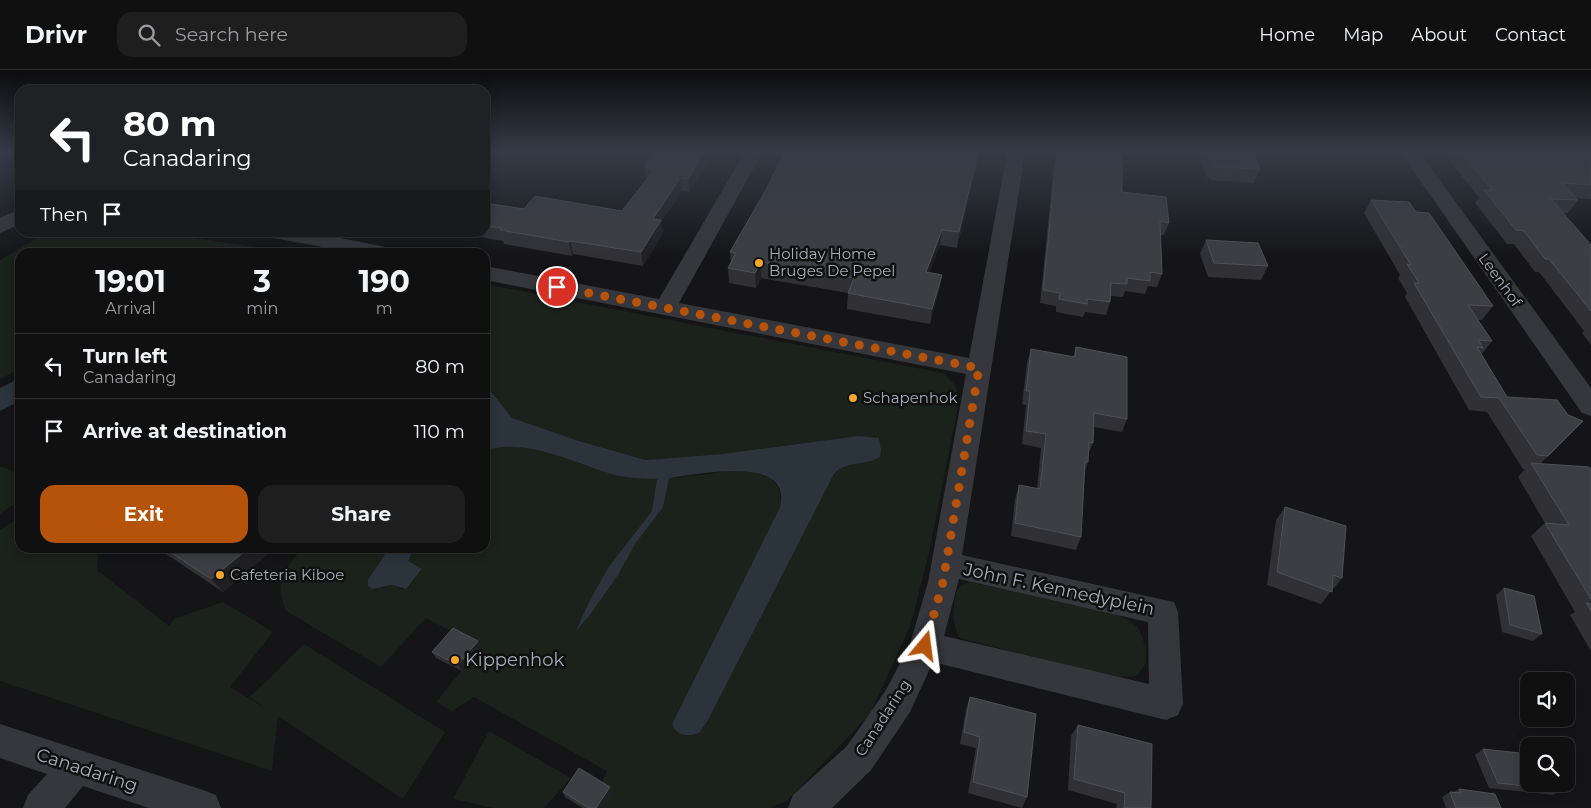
<!DOCTYPE html>
<html lang="en">
<head>
<meta charset="utf-8">
<style>
  :root { --surface:#101011; --page:#1e1e1f; --text:#f1f3f6; --muted:#9c9d9f; --line:#303031; --accent:#b45309 }
  body { margin:0; font-family:Montserrat,sans-serif; background:var(--page); color:var(--text); height:100vh; display:flex; flex-direction:column; font-size:19px; white-space:nowrap }
  * { box-sizing:border-box; margin:0 }
  p { font-size:16px; color:var(--muted) }
  .icon { flex:none; width:28px; height:28px; fill:none; stroke:currentColor; stroke-width:2; stroke-linecap:round; stroke-linejoin:round }
  .map { position:relative; flex:1; overflow:hidden }
  .drawer { position:absolute; left:15px; top:178px; width:475px; height:305px; display:flex; flex-direction:column; background:var(--surface); border-radius:15px; box-shadow:0 2px 12px #0003,0 0 0 1px var(--line) }
  .drawer>* { flex:none }
  .hud { position:absolute; left:15px; top:15px; width:475px; height:152px; border-radius:15px; box-shadow:0 2px 12px #0003,0 0 0 1px var(--line); background:#202124; color:#fff; overflow:hidden }
  .fabs { position:absolute; left:1520px; top:602px; display:grid; gap:10px }
  .fabs a { display:grid; place-items:center; width:55px; height:55px; border-radius:10px; background:var(--surface); box-shadow:0 2px 12px #0003,0 0 0 1px var(--line); font-size:25px }
  .pin { position:absolute; display:grid; place-items:center; width:42px; height:42px; color:#fff; margin:-21px; border:2px solid #fff; border-radius:50%; box-shadow:0 1px 5px #0007 }
  .me { position:absolute; width:55px; margin:-28px; rotate:16deg; stroke-linejoin:round; filter:drop-shadow(0 0 4px #0008) }
  .turn { display:flex; align-items:center; gap:18px; height:105px; padding:0 25px; font-size:22px }
  .turn .icon { width:65px; height:65px; stroke-width:2.5 }
  .turn b { display:block; font-size:35px; line-height:42px }
  .then { display:flex; align-items:center; height:48px; padding:0 25px; background:#0003; gap:10px; font-size:19px }
  .eta { display:flex; justify-content:space-evenly; align-items:center; height:85px; text-align:center }
  .eta b { font-size:30px; font-weight:700; line-height:35px }
  .action { display:flex; gap:10px; margin-top:auto; padding:10px 25px }
  .action a { flex:1; height:58px; border-radius:15px; background:var(--accent); color:#fff; font-size:20px; font-weight:700; line-height:58px; text-align:center }
  .action a+a { background:var(--page); color:var(--text) }
  ul { padding:0; list-style:none }
  li { display:flex; align-items:center; gap:15px; height:65px; padding:0 25px; border-top:1px solid var(--line) }
  li div { flex:1 }
  li b { display:block; font-size:19px }
  li em { font-style:normal }
  header { display:flex; align-items:center; gap:30px; box-sizing:border-box; height:70px; padding:0 25px; background:var(--surface); border-bottom:1px solid var(--line) }
  header strong { font-size:24px }
  nav { display:flex; gap:28px; margin-inline-start:auto; font-size:18px }
  .search { width:350px; height:45px; background:var(--page); display:flex; align-items:center; gap:12px; box-sizing:border-box; padding:0 18px; border-radius:15px; color:var(--muted); font-size:19px }
  .map>svg:first-child { display:block }
  .green { fill:#1b211b }
  .water { fill:#2b343a }
  .lines { fill:none; stroke-linecap:round; stroke-linejoin:round }
  .minor { fill:#36373c; fill-rule:evenodd }
  .wall { fill:#313135 }
  .shaded-wall { fill:#202023 }
  .building { fill:#3d3e43; stroke:#4e5055 }
  .route { stroke:#b45309; stroke-width:9; stroke-dasharray:0 16.2 }
  .poi-dot { fill:#f4a82f; stroke:#101011; stroke-width:2 }
  .labels { text-anchor:middle; stroke-width:5; stroke-linejoin:round; paint-order:stroke }
  .poi-label { font-size:15px; fill:#a6acb7; stroke:#101011; text-anchor:start }
  .street-label { font-size:15px; fill:#a6acb7; stroke:#101011 }
  .near-street-label { font-size:18px; fill:#a6acb7; stroke:#101011 }
  .near-poi-label { font-size:18px; fill:#a6acb7; stroke:#101011; text-anchor:start }
</style>
</head>
<body>
<header>
<strong>Drivr</strong>
<div class="search"><svg class="icon" aria-label="search" viewBox="0 0 24 24"><circle cx="10" cy="10" r="6"/><path d="M15 15l6 6"/></svg>Search here</div>
<nav><a>Home</a><a>Map</a><a>About</a><a>Contact</a></nav>
</header>
<div class="map">
<svg width="1591" height="738" viewBox="0 0 1591 738">
  <rect width="100%" height="100%" fill="#151517"/>
  <!-- green -->
  <path class="green" d="M 45,163 L 157,163 L 291,182 L 20,182 L 20,299 L 0,309 L 0,190 Z
    M 485,214 L 943,303 L 956,316 L 959,331 L 929,483 L 911,554 L 870,644 L 787,731 L 769,738 L 589,738 L 607,701 L 474,627 L 452,641 L 436,632 L 481,577 L 426,548 L 381,597 L 286,541 C 274,512 283,499 303,478 L 389,478 L 378,495 L 383,518 L 392,515 L 402,519 L 410,515 L 422,500 L 408,491 L 415,478 L 485,478 L 485,381 C 528,363 585,401 629,407 C 655,411 683,407 709,404 C 724,402 744,397 759,402 C 774,407 784,421 780,437 L 672,654 L 684,666 C 697,665 700,662 707,652 L 834,404 C 845,392 861,394 876,389 L 879,369 L 858,366 L 722,384 L 646,390 L 579,371 L 511,348 L 485,314 Z
    M 0,396 L 20,404 L 20,430 L 0,444 Z
    M 20,447 L 20,478 L 99,478 L 97,500 L 169,556 L 174,549 L 223,532 L 273,562 L 230,617 L 265,638 L 250,627 L 304,574 L 445,662 L 403,729 L 278,646 L 272,701 L 0,611 L 0,460 Z
    M 969,512 L 1117,544 L 1137,556 L 1142,566 L 1146,579 L 1146,593 L 1137,606 L 1119,607 L 1079,599 L 960,568 C 952,558 951,529 959,518 C 962,515 965,514 969,512 Z
    M 489,661 L 571,708 L 544,738 L 494,738 L 453,729 Z"/>
  <!-- water -->
  <path class="water" d="M 20,308 L 20,331 L 0,341 L 0,318 Z
    M 485,314 L 512,348 L 579,371 L 646,390 L 722,384 L 858,366 L 879,368 L 881,380 L 880,387 C 865,396 847,390 834,404 L 707,652 L 699,663 C 688,667 677,667 672,654 L 780,437 C 793,383 696,405 669,408 L 663,437 L 635,474 L 618,505 L 589,546 L 576,561 L 588,534 L 608,498 L 652,441 L 657,409 C 643,409 629,408 615,405 C 577,394 523,366 485,381 Z
    M 389,478 L 415,478 L 408,491 L 422,499 L 406,519 L 392,515 L 372,519 L 368,516 L 368,510 Z"/>
  <g class="lines">
    <!-- minor -->
    <path class="minor" d="M 744,83 L 762,83 L 679,233 L 969,288 L 1007,83 L 1025,83 L 962,485 L 1174,532 L 1178,542 L 1183,634 L 1178,645 L 1166,650 L 933,592 L 910,642 L 871,700 L 832,738 L 788,738 L 793,725 L 847,676 L 886,620 L 910,574 L 928,512 L 966,304 L 485,210 L 485,196 L 659,229 ZM 959,509 L 1148,552 L 1149,614 L 944,566 Z
      M 1401,83 L 1420,83 L 1591,318 L 1591,346 L 1582,343 Z
      M 20,139 L 20,154 L 0,163 L 0,148 Z
      M 264,162 L 310,162 L 381,176 L 388,178 L 392,182 L 350,182 L 274,168 L 267,166 Z
      M 0,654 L 203,720 L 216,725 L 221,738 L 149,738 L 83,716 L 65,738 L 23,738 L 28,725 L 47,704 L 0,688 Z"/>
  </g>
  <!-- wall -->
  <path class="wall" d="M 653,83 L 713,83 L 689,122 L 682,121 L 661,152 L 663,163 L 643,196 L 573,184 L 572,186 L 504,174 L 503,171 L 450,162 L 485,162 L 485,133 L 524,139 L 622,141 L 647,109 L 646,109 L 644,96 Z
    M 979,83 L 957,178 L 940,175 L 929,202 L 942,205 L 939,220 L 930,254 L 847,239 L 848,223 L 761,208 L 756,218 L 729,213 L 728,198 L 731,192 L 730,182 L 767,118 Z
    M 1057,83 L 1122,122 L 1169,153 L 1164,165 L 1160,165 L 1162,204 L 1157,217 L 1148,216 L 1145,224 L 1125,221 L 1123,227 L 1111,226 L 1110,232 L 1106,245 L 1085,242 L 1083,247 L 1056,242 L 1056,236 L 1040,233 L 1054,94 Z
    M 1199,83 L 1253,83 L 1260,99 L 1254,113 L 1211,110 L 1206,106 L 1198,85 Z
    M 1451,83 L 1591,83 L 1591,129 L 1576,128 L 1578,130 L 1568,143 L 1563,143 L 1591,175 L 1591,275 L 1582,263 L 1584,261 L 1539,202 L 1535,202 L 1514,174 L 1507,174 L 1475,133 L 1479,128 L 1448,88 Z
    M 1371,130 L 1416,142 L 1493,236 L 1482,250 L 1478,250 L 1492,271 L 1481,285 L 1507,327 L 1568,345 L 1583,351 L 1540,394 L 1591,400 L 1591,581 L 1570,545 L 1575,542 L 1531,466 L 1545,453 L 1518,407 L 1525,399 L 1523,399 L 1487,342 L 1469,340 L 1405,227 L 1407,223 L 1398,208 L 1400,205 L 1364,143 Z
    M 1206,170 L 1268,196 L 1261,210 L 1208,207 L 1200,184 Z
    M 1076,277 L 1127,349 L 1122,362 L 1094,357 L 1093,373 L 1088,384 L 1088,392 L 1085,401 L 1081,467 L 1076,480 L 1011,466 L 1015,429 L 1019,415 L 1037,419 L 1041,378 L 1022,374 L 1026,335 L 1022,334 L 1027,293 L 1031,279 L 1073,287 Z
    M 1285,437 L 1342,508 L 1321,534 L 1267,515 L 1276,450 Z
    M 157,478 L 261,478 L 267,485 L 223,522 Z
    M 1504,518 L 1542,564 L 1533,571 L 1502,562 L 1496,525 Z
    M 482,577 L 462,601 L 436,588 L 432,582 Z
    M 970,627 L 1027,727 L 1022,738 L 968,723 L 976,678 L 960,674 L 966,639 Z
    M 1078,655 L 1151,738 L 1116,738 L 1117,734 L 1068,720 L 1071,666 Z
    M 1483,679 L 1563,720 L 1553,725 L 1489,718 L 1475,685 Z
    M 1459,719 L 1501,738 L 1446,738 L 1442,727 L 1450,722 L 1454,722 Z
    M 563,722 L 612,722 L 602,738 L 583,738 L 565,727 Z"/>
  <!-- shaded-wall -->
  <path class="shaded-wall" d="M 704,83 L 713,83 L 689,122 L 688,109 Z
    M 978,83 L 979,83 L 957,178 L 959,162 Z
    M 680,108 L 682,121 L 661,152 L 663,163 L 643,196 L 641,182 L 653,149 Z
    M 942,160 L 940,175 L 924,217 L 926,202 Z
    M 570,171 L 573,184 L 572,186 L 569,172 Z
    M 761,192 L 761,208 L 756,218 L 755,203 Z
    M 942,205 L 939,220 L 930,254 L 932,239 Z
    M 249,478 L 261,478 L 267,485 L 223,522 L 211,509 Z
    M 478,571 L 482,577 L 462,601 L 458,595 Z
    M 610,717 L 612,722 L 602,738 L 596,738 Z"/>
  <!-- building -->
  <path class="building" d="M 653,83 L 704,83 L 688,109 L 680,108 L 653,149 L 661,150 L 641,182 L 570,171 L 569,172 L 500,160 L 502,158 L 485,156 L 485,133 L 524,139 L 535,126 L 622,141 L 654,100 L 646,99 L 648,97 L 644,96 Z
    M 784,83 L 978,83 L 959,162 L 942,160 L 926,202 L 942,205 L 932,239 L 848,223 L 854,208 L 761,192 L 755,203 L 728,198 L 736,183 L 730,182 L 767,118 Z
    M 1057,83 L 1122,83 L 1122,122 L 1166,127 L 1169,153 L 1160,151 L 1162,204 L 1150,202 L 1150,211 L 1127,208 L 1127,214 L 1111,213 L 1110,232 L 1087,229 L 1087,234 L 1059,229 L 1060,223 L 1043,220 Z
    M 1208,83 L 1253,83 L 1260,99 L 1216,97 L 1212,92 Z
    M 1462,83 L 1591,83 L 1591,115 L 1562,113 L 1578,130 L 1551,129 L 1591,175 L 1591,241 L 1549,189 L 1545,189 L 1524,161 L 1516,160 L 1484,120 L 1492,120 Z
    M 1371,130 L 1409,132 L 1416,142 L 1429,143 L 1493,236 L 1468,235 L 1492,271 L 1478,270 L 1483,278 L 1477,277 L 1507,327 L 1557,330 L 1568,345 L 1583,351 L 1548,386 L 1537,385 L 1499,328 L 1481,327 L 1414,213 L 1419,213 L 1407,194 L 1411,195 Z
    M 1206,170 L 1258,173 L 1268,196 L 1214,193 Z
    M 1076,277 L 1127,287 L 1127,349 L 1094,343 L 1093,373 L 1089,372 L 1088,392 L 1085,391 L 1081,467 L 1015,453 L 1019,415 L 1040,419 L 1046,364 L 1026,361 L 1030,321 L 1026,321 L 1031,279 L 1075,287 Z
    M 1531,393 L 1589,397 L 1591,400 L 1591,529 L 1545,453 L 1569,455 Z
    M 1285,437 L 1346,456 L 1342,508 L 1333,505 L 1332,522 L 1277,502 Z
    M 164,478 L 249,478 L 211,509 Z
    M 1504,518 L 1534,526 L 1542,564 L 1510,555 Z
    M 1586,533 L 1591,534 L 1591,541 Z
    M 453,558 L 478,571 L 458,595 L 432,582 Z
    M 970,627 L 1036,644 L 1027,727 L 973,712 L 980,667 L 964,662 Z
    M 1078,655 L 1152,674 L 1151,738 L 1124,738 L 1125,723 L 1074,709 Z
    M 1483,679 L 1529,684 L 1529,714 L 1560,714 L 1563,720 L 1498,713 Z
    M 579,698 L 610,717 L 596,738 L 589,738 L 563,722 Z
    M 1459,719 L 1495,724 L 1501,738 L 1456,738 L 1450,722 L 1461,723 Z"/>
  <!-- sky -->
  <linearGradient id="sky" x2="0" y2="1"><stop stop-color="#0c0c0d"/><stop offset="0.44" stop-color="#353b47"/><stop offset="1" stop-color="#353b47" stop-opacity="0"/></linearGradient>
  <rect width="1591" height="187" fill="url(#sky)"/>
  <g class="lines">
    <!-- route -->
    <path class="route" d="M 557,217 L 979,298 L 943,512 L 925,576"/>
  </g>
  <!-- markers -->
  <g class="poi-dot">
    <circle cx="759" cy="193" r="5"/>
    <circle cx="853" cy="328" r="5"/>
    <circle cx="220" cy="505" r="5"/>
    <circle cx="455" cy="590" r="5"/>
  </g>
  <g class="labels">
    <!-- poi labels -->
    <g class="poi-label">
      <text x="769" y="189">Holiday Home<tspan x="769" dy="17">Bruges De Pepel</tspan></text>
      <text x="863" y="333">Schapenhok</text>
      <text x="230" y="510">Cafeteria Kiboe</text>
    </g>
    <!-- street labels -->
    <g class="street-label">
      <text transform="translate(1500 210) rotate(54)" y="5">Leenhof</text>
      <text transform="translate(883 648) rotate(-57)" y="5">Canadaring</text>
    </g>
    <!-- near-street labels -->
    <g class="near-street-label">
      <text transform="translate(1059 519) rotate(12)" y="6">John F. Kennedyplein</text>
      <text transform="translate(87 700) rotate(18)" y="6">Canadaring</text>
    </g>
    <!-- near-poi labels -->
    <g class="near-poi-label">
      <text x="465" y="596">Kippenhok</text>
    </g>
  </g>
</svg>
<div class="fabs">
<a><svg class="icon" aria-label="sound" viewBox="0 0 24 24"><path d="M4 9h4l5-4v14l-5-4H4zM17 9q2 3 0 6"/></svg></a>
<a><svg class="icon" aria-label="search" viewBox="0 0 24 24"><circle cx="10" cy="10" r="6"/><path d="M15 15l6 6"/></svg></a>
</div>
<div class="pin" style="left:557px;top:217px;background:#d93025"><svg class="icon" aria-label="arrive" viewBox="0 0 24 24"><path d="M6 21V4h12l-3 4 3 4H6"/></svg></div>
<svg class="me" style="left:925px;top:576px" viewBox="-20 -20 40 40"><path d="M0-17L14 15 0 8-14 15z" fill="#b45309" stroke="#fff" stroke-width="4"/></svg>
<div class="hud">
<div class="turn"><svg class="icon" aria-label="left" viewBox="0 0 24 24"><path d="M17 20v-9H6M10 6l-5 5 5 5"/></svg><div><b>80 m</b>Canadaring</div></div>
<div class="then">Then<svg class="icon" aria-label="arrive" viewBox="0 0 24 24"><path d="M6 21V4h12l-3 4 3 4H6"/></svg></div>
</div>
<section class="drawer">
<div class="eta">
<div><b>19:01</b><p>Arrival</p></div>
<div><b>3</b><p>min</p></div>
<div><b>190</b><p>m</p></div>
</div>
<ul>
<li><svg class="icon" aria-label="left" viewBox="0 0 24 24"><path d="M17 20v-9H6M10 6l-5 5 5 5"/></svg><div><b>Turn left</b><p>Canadaring</p></div><em>80 m</em></li>
<li><svg class="icon" aria-label="arrive" viewBox="0 0 24 24"><path d="M6 21V4h12l-3 4 3 4H6"/></svg><div><b>Arrive at destination</b></div><em>110 m</em></li>
</ul>
<div class="action"><a>Exit</a><a>Share</a></div>
</section>
</div>
</body>
</html>
